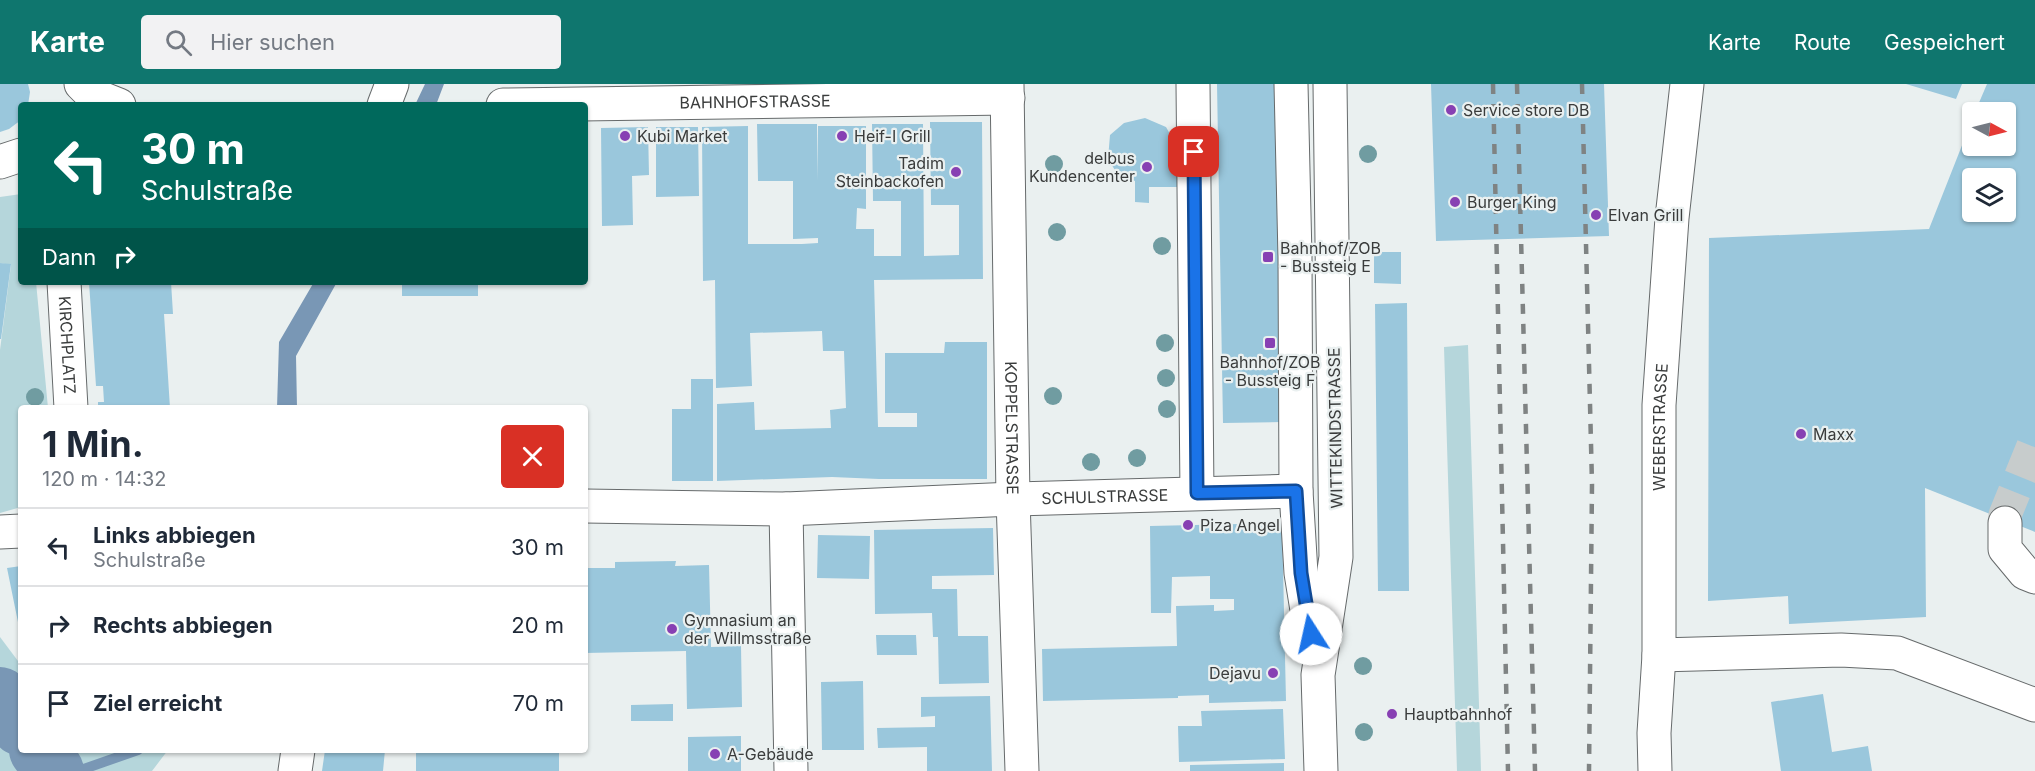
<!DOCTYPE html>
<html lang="de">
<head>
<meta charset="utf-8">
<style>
  :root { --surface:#fff; --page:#f2f2f3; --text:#1f2937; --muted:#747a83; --line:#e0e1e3; --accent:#0f766e }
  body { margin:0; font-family:Inter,sans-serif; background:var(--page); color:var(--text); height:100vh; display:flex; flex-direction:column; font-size:22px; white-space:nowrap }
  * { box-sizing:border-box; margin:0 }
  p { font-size:20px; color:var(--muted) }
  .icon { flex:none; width:33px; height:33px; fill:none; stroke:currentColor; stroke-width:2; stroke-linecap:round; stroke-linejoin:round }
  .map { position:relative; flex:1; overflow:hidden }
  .side { position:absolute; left:18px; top:321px; width:570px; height:348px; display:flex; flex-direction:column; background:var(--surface); border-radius:6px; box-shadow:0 2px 4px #0004 }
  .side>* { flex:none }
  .hud { position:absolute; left:18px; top:18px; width:570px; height:183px; border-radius:6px; box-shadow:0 2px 4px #0004; background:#00695c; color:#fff; overflow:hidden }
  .needle { width:39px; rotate:97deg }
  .fabs { position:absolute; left:1962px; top:18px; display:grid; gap:12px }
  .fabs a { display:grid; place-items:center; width:54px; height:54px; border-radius:6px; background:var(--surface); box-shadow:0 2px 4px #0004; font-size:30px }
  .pin { position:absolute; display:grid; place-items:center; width:51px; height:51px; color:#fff; margin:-26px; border-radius:12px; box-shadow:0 3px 9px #0006 }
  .me { position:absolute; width:66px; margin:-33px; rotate:350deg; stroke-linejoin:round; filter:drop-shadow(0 0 4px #0008) }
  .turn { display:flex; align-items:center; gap:21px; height:126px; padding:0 24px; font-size:27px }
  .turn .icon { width:78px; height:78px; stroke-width:2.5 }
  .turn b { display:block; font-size:42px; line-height:51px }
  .then { display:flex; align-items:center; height:57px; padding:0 24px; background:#0003; gap:12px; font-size:22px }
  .round { display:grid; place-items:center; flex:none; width:63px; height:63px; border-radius:6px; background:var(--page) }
  .overview { display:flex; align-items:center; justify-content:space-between; height:102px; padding:0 24px }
  h1 { font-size:36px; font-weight:700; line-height:45px }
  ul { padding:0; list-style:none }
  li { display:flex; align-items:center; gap:18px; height:78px; padding:0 24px; border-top:2px solid var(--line) }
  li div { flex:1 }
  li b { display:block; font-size:22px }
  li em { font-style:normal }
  header { display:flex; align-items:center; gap:36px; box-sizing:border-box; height:84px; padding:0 30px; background:var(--accent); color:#fff }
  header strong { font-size:28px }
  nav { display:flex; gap:33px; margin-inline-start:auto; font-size:21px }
  .search { width:420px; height:54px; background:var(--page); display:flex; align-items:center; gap:15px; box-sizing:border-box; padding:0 21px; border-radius:6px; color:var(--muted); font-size:22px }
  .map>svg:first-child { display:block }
  .green { fill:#b5d6db }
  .water { fill:#7997b5 }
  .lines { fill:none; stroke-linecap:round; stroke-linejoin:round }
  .stream { stroke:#7997b5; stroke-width:10 }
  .river { stroke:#7997b5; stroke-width:60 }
  .building { fill:#9ac7dc; fill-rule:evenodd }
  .minor-tunnel { stroke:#c7cccc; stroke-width:33; stroke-dasharray:33 16; stroke-linecap:butt }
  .minor-casing { stroke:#666a6b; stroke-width:35 }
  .minor { stroke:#fff; stroke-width:33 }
  .rail { stroke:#7f8383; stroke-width:4.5; stroke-dasharray:10 10; stroke-linecap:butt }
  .tree { fill:#709ca1 }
  .route-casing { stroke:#114b97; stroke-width:15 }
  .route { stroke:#1a73e8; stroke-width:10 }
  .poi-dot { fill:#8740b3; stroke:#eaf0f0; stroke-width:2 }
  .labels { text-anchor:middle; stroke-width:4.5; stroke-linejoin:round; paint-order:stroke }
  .street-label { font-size:16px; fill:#3a3c3c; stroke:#eaf0f0 }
  .poi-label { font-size:16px; fill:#3a3c3c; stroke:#eaf0f0; text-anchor:start }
</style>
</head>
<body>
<header>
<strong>Karte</strong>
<div class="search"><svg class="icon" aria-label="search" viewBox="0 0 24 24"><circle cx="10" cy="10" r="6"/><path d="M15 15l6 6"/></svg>Hier suchen</div>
<nav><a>Karte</a><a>Route</a><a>Gespeichert</a></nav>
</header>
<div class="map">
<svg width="2035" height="687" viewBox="0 0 2035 687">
  <rect width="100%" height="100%" fill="#eaf0f0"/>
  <!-- green -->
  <path class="green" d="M 21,110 L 21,198 L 36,198 L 48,324 L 21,324 L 21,423 L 0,429 L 0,266 L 11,181 L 0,179 L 0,113 Z
    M 1468,261 L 1481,687 L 1457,687 L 1444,263 Z
    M 0,553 L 21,581 L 21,666 L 168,666 L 152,687 L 0,687 Z"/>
  <!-- water -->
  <path class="water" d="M 425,0 L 444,0 L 436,21 L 415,21 Z
    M 314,198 L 337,198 L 296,272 L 297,324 L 277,324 L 279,258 Z"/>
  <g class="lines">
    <!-- stream -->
    <path class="stream" d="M 78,687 L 138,666"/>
    <!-- river -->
    <path class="river" d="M 0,613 L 21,642
      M 39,666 L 54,687"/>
  </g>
  <!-- building -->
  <path class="building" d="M 0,0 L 28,0 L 30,8 L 28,21 L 21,21 L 21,36 L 9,45 L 0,48 Z
    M 1217,0 L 1277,0 L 1282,338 L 1223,339 Z
    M 1431,0 L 1604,0 L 1609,152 L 1436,157 Z
    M 1906,0 L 1962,0 L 1956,15 Z
    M 1987,0 L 2035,0 L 2035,448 L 1925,404 L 1926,533 L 1789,540 L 1788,512 L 1708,517 L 1709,154 L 1929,145 L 1972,36 L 1972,62 L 2006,62 L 2006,28 L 1975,28 ZM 1972,94 L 2006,94 L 2006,128 L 1972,128 Z
    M 1145,34 L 1166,43 L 1175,59 L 1175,73 L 1182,73 L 1181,103 L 1149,103 L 1149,119 L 1135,118 L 1135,97 L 1118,91 L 1108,75 L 1110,51 L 1124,39 Z
    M 930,38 L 982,38 L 983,195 L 874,196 L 878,343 L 917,343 L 917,329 L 885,329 L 885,269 L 944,269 L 945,258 L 987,258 L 987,395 L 879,395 L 832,393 L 717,397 L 717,320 L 754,318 L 755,346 L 831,344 L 830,326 L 846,324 L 844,267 L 823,267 L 822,247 L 750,249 L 752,302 L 716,304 L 715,196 L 703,197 L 702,43 L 748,42 L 748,160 L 802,160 L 818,159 L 818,154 L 793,155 L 793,97 L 758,97 L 757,40 L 817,40 L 817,97 L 818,42 L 866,42 L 866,125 L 857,124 L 856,145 L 874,145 L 874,172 L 901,172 L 901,117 L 873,117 L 872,40 L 923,40 L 924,172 L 959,171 L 959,121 L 931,121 Z
    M 648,43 L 649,91 L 632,92 L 633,141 L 602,142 L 601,44 Z
    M 656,43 L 698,43 L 699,112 L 656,113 Z
    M 587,122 L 588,148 L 585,148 L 585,123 Z
    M 1374,168 L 1401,168 L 1401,200 L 1374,199 Z
    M 0,179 L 11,180 L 1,255 L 0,255 Z
    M 89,198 L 171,198 L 173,230 L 164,230 L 170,324 L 98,324 L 98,318 L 104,318 L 103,302 L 96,302 Z
    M 402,198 L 478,198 L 478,212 L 402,212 Z
    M 1407,219 L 1409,507 L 1378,507 L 1375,220 Z
    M 691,295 L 713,295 L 713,397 L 672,397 L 672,325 L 691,325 Z
    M 1282,439 L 1286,617 L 1209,619 L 1209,611 L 1178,612 L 1178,614 L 1043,617 L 1042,565 L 1177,562 L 1176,522 L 1214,521 L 1214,527 L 1234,526 L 1234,515 L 1210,515 L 1210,492 L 1172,493 L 1171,529 L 1151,529 L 1150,442 Z
    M 993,444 L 994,491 L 932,492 L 932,505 L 957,505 L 958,552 L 988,552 L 989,599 L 939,600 L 938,553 L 933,553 L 932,529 L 875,530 L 874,446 Z
    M 818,451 L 870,452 L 869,495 L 817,494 Z
    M 676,477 L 675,482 L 709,481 L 711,563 L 741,562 L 742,623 L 687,625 L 686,567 L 585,569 L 585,484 L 615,484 L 615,478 Z
    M 21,482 L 21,543 L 19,543 L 7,484 Z
    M 876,551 L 916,551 L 917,571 L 877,571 Z
    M 863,597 L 864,666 L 822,666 L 821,598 Z
    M 1823,610 L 1832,668 L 1868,662 L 1872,687 L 1781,687 L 1771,618 Z
    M 990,612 L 992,687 L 927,687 L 927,663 L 878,664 L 877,644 L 935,643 L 935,632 L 921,633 L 921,613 Z
    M 673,620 L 673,637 L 631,637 L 631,621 Z
    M 1283,625 L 1285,675 L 1179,678 L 1178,642 L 1202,642 L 1201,627 Z
    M 741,652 L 741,687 L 688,687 L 688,653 Z
    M 325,666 L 385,666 L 383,687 L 322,687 Z
    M 416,666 L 559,666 L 559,687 L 416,687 Z
    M 1284,679 L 1284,687 L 1190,687 L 1190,681 Z"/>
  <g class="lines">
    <!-- minor-tunnel -->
    <path class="minor-tunnel" d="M 2005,439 L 2005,431 L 2035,357"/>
    <!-- minor casing -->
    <g class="minor-casing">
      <g id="minor">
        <path d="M 81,0 L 91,10 L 119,21"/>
        <path id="s1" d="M 1007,0 L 1013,415 L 1022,687"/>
        <path d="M 1193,0 L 1197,409"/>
        <path d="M 1291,0 L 1295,173 L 1296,407 L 1301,489 L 1313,563"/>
        <path d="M 384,21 L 392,0"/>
        <path id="s2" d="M 503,21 L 1008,14"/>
        <path d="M 0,78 L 21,71"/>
        <path id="s3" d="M 64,198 L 71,324"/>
        <path id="s4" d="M 585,422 L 786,425 L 1013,415 L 1296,407"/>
        <path d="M 786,425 L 791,687"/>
        <path d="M 2005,439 L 2005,465 L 2025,489 L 2035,493"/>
        <path d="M 0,448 L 21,447"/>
        <path d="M 1659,571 L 1841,566 L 1897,569 L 2035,621"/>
        <path d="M 295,687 L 298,666"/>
        <path d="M 1321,687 L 1318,591 L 1336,473 L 1330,0"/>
        <path id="s5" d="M 1655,687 L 1654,649 L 1659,571 L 1659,321 L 1672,134 L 1687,0"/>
      </g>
    </g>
    <!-- minor -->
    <use href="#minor" class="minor"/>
    <!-- rail -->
    <path class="rail" d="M 1493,0 L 1508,687
      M 1517,0 L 1535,687
      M 1582,0 L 1592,400 L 1589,687"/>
  </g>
  <!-- trees -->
  <g class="tree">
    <circle cx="1368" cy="70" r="9"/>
    <circle cx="1054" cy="80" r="9"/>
    <circle cx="1057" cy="148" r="9"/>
    <circle cx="1162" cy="162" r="9"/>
    <circle cx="1165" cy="259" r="9"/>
    <circle cx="1166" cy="294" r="9"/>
    <circle cx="1053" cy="312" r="9"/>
    <circle cx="35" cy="313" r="9"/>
    <circle cx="1167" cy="325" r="9"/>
    <circle cx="1137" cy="374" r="9"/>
    <circle cx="1091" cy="378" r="9"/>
    <circle cx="1363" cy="582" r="9"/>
    <circle cx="1364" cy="648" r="9"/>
  </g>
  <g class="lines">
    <!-- route casing -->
    <g class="route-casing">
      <path id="route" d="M 1194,68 L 1197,409 L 1296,407 L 1301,489 L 1311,550"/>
    </g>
    <!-- route -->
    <use href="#route" class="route"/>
  </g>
  <!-- markers -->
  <g class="poi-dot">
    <circle cx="1451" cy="26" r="6"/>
    <circle cx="625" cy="52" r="6"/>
    <circle cx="842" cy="52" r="6"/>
    <circle cx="1147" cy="83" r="6"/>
    <circle cx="956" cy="88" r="6"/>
    <circle cx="1455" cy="118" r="6"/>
    <circle cx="1596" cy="131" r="6"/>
    <rect x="1262" y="167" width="12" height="12" rx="3"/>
    <rect x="1264" y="253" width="12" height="12" rx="3"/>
    <circle cx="1801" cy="350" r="6"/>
    <circle cx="1188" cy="441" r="6"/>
    <circle cx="672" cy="545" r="6"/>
    <circle cx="1273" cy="589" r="6"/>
    <circle cx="1392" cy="630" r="6"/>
    <circle cx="715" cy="670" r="6"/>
  </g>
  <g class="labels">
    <!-- street labels -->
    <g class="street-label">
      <text dy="6" stroke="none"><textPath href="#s2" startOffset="252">BAHNHOFSTRASSE</textPath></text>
      <text dy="6" stroke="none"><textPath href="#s3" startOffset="63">KIRCHPLATZ</textPath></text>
      <text dy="6" stroke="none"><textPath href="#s5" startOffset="344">WEBERSTRASSE</textPath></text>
      <text dy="6" stroke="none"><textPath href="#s1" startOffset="344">KOPPELSTRASSE</textPath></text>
      <text transform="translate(1335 344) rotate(-91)" y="6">WITTEKINDSTRASSE</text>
      <text dy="6" stroke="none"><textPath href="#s4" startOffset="520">SCHULSTRASSE</textPath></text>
    </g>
    <!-- poi labels -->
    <g class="poi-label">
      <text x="1463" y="32">Service store DB</text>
      <text x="637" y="58">Kubi Market</text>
      <text x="854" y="58">Heif-I Grill</text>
      <text x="1135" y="80" text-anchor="end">delbus<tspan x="1135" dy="18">Kundencenter</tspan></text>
      <text x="944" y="85" text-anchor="end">Tadim<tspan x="944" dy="18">Steinbackofen</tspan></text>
      <text x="1467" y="124">Burger King</text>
      <text x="1608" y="137">Elvan Grill</text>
      <text x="1280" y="170">Bahnhof/ZOB<tspan x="1280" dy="18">- Bussteig E</tspan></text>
      <text x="1270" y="284" text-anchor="middle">Bahnhof/ZOB<tspan x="1270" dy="18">- Bussteig F</tspan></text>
      <text x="1813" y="356">Maxx</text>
      <text x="1200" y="447">Piza Angel</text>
      <text x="684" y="542">Gymnasium an<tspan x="684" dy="18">der Willmsstraße</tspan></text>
      <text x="1261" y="595" text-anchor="end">Dejavu</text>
      <text x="1404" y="636">Hauptbahnhof</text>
      <text x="727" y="676">A-Gebäude</text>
    </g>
  </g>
</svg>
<div class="fabs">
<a><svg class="needle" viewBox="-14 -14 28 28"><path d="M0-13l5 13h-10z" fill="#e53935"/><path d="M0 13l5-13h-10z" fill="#747a83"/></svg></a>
<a><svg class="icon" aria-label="layers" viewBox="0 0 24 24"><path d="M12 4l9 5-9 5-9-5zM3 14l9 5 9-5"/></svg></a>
</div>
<div class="pin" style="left:1194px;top:68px;background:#d93025"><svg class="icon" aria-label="arrive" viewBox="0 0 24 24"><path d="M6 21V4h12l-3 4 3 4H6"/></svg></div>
<svg class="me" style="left:1311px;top:550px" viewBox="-20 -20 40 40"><circle r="19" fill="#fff"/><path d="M0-13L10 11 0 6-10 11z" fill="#1a73e8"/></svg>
<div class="hud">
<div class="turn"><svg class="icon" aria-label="left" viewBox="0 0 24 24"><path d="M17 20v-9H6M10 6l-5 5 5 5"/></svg><div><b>30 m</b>Schulstraße</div></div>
<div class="then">Dann<svg class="icon" aria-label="right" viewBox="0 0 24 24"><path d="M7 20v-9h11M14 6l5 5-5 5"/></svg></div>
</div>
<section class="side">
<div class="overview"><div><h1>1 Min.</h1><p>120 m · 14:32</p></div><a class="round" style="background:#d93025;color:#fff"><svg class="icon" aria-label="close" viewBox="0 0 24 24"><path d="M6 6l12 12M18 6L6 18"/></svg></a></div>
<ul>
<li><svg class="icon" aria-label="left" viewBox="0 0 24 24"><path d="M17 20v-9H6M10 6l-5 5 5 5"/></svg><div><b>Links abbiegen</b><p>Schulstraße</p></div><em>30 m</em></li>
<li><svg class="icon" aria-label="right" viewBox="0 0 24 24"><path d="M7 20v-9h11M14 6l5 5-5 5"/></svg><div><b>Rechts abbiegen</b></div><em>20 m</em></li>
<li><svg class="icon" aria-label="arrive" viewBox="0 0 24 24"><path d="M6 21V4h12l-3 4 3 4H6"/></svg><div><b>Ziel erreicht</b></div><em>70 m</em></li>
</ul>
</section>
</div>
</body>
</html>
